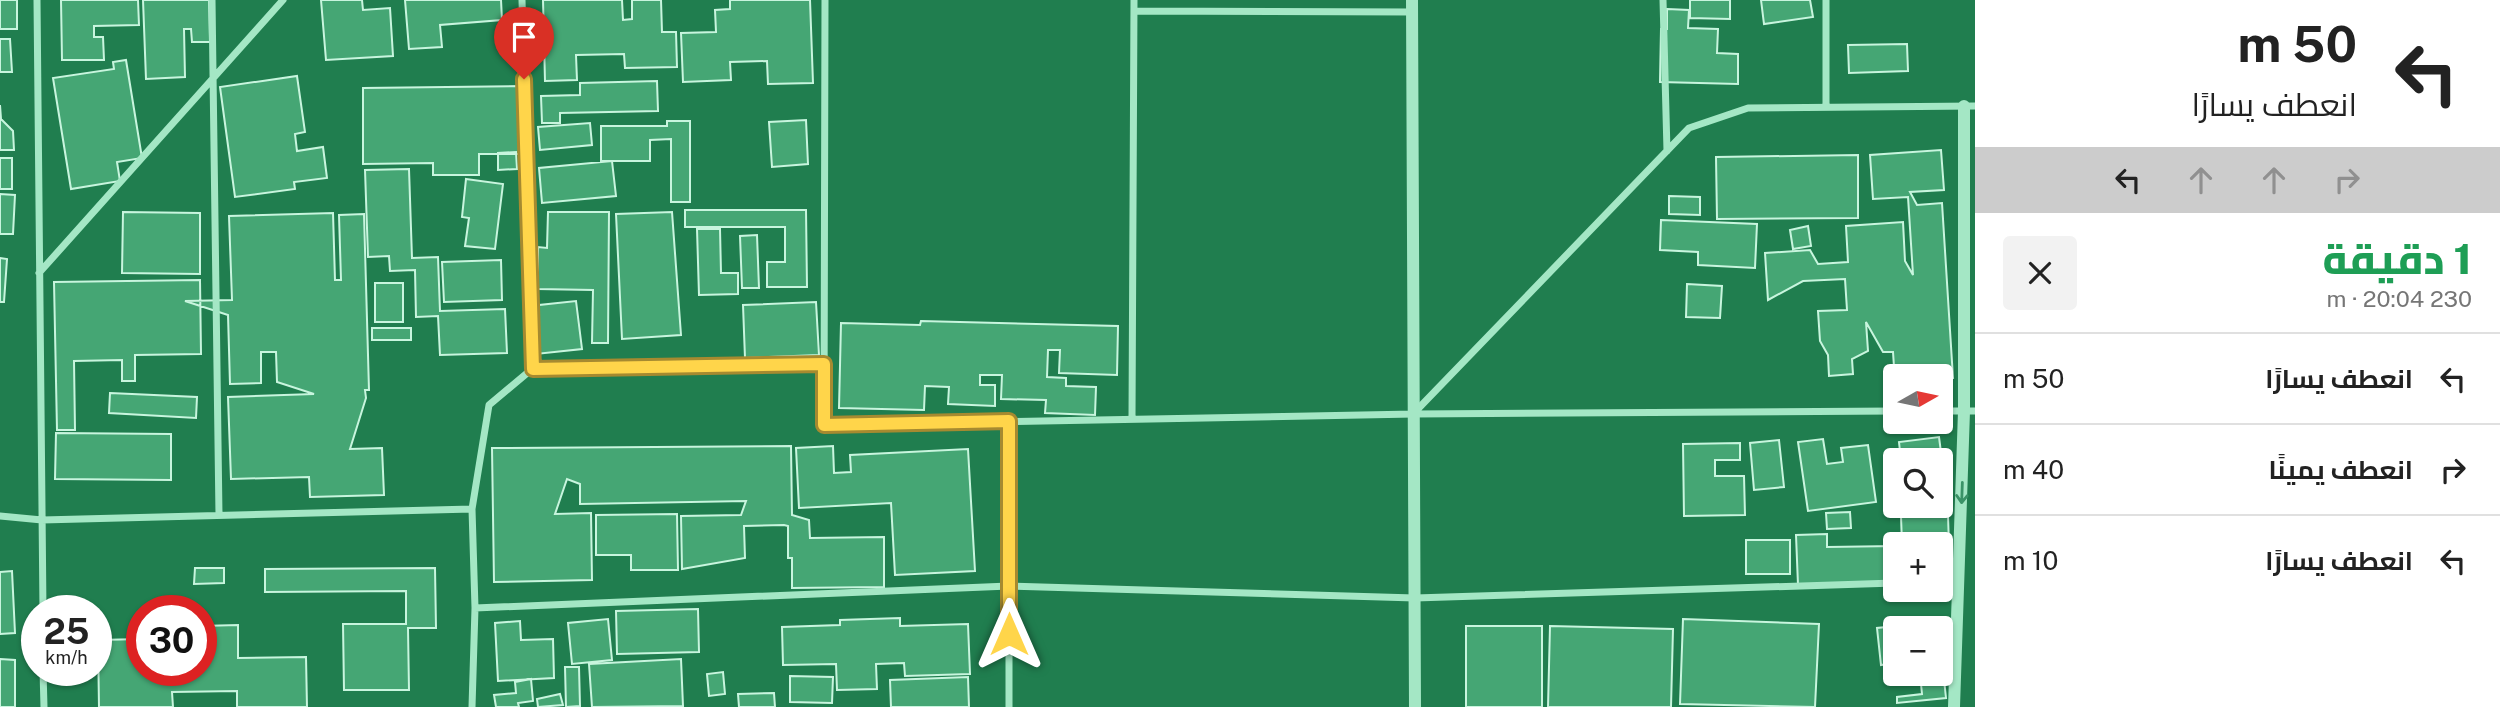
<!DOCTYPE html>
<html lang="ar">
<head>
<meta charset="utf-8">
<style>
  :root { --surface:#fff; --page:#f2f2f2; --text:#222; --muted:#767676; --line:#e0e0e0 }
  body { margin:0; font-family:"Public Sans",Cairo,sans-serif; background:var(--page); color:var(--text); direction:rtl; height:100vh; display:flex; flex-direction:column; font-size:26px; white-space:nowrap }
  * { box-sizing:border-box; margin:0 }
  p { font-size:23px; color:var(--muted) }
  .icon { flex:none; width:38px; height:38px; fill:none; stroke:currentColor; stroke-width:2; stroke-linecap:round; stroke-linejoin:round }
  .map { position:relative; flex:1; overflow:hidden; direction:ltr }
  .panel { display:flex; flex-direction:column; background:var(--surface); width:525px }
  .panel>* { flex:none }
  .top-card { background:#fff; color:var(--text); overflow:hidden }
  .needle { width:46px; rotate:81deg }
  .fabs { position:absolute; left:1883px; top:364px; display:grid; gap:14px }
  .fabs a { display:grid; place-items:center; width:70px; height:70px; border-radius:7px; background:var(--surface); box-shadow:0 2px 5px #0004; font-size:35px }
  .speed { position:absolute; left:21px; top:595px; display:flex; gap:14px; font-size:35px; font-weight:700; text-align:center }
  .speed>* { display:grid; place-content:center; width:91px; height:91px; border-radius:50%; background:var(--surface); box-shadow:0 2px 5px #0004; line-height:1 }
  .speed small { font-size:18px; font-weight:400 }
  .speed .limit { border:10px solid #d22; background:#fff; color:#111 }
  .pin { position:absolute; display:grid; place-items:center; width:60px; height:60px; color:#fff; margin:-72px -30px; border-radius:50% 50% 50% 0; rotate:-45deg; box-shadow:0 0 7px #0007 }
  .pin .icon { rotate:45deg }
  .me { position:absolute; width:77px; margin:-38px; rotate:0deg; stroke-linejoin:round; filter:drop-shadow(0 0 5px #0008) }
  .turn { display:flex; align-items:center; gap:24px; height:147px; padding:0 28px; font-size:32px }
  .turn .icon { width:91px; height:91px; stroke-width:2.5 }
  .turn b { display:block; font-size:49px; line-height:60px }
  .lanes { display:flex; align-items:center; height:66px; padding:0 28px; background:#0003; justify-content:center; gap:35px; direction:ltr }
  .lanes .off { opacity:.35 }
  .round { display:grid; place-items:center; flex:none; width:74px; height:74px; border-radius:7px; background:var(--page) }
  .overview { display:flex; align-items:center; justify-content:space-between; height:119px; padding:0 28px }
  h1 { font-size:42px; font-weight:800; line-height:52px; color:#1e9e55 }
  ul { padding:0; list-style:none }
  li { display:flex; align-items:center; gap:21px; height:91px; padding:0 28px; border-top:2px solid var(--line) }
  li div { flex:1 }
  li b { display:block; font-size:26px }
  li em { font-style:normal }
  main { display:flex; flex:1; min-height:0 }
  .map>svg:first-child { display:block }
  .building { fill:#45a674; stroke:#c8f5de; stroke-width:2 }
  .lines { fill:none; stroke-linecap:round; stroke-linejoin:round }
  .minor { stroke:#a4e7c5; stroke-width:7 }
  .tertiary { stroke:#a4e7c5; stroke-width:12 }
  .oneway { stroke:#3a9367 }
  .route-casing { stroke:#a68a30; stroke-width:18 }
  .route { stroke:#ffd54a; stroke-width:12 }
</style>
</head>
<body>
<main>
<section class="panel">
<div class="top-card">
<div class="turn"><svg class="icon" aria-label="left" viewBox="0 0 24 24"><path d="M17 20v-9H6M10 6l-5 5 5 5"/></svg><div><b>50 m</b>انعطف يسارًا</div></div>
<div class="lanes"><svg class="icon" aria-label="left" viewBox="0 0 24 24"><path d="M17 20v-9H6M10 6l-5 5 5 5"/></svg><svg class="icon off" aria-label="ahead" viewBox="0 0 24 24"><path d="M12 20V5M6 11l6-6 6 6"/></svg><svg class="icon off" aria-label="ahead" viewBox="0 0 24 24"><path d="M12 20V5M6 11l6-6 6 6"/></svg><svg class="icon off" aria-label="right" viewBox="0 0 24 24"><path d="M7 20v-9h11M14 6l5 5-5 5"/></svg></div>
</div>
<div class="overview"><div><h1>1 دقيقة</h1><p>230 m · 20:04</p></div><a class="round"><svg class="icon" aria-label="close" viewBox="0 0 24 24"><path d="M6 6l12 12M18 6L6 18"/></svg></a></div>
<ul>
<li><svg class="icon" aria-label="left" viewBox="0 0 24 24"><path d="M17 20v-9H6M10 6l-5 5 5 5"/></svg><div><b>انعطف يسارًا</b></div><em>50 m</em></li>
<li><svg class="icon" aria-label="right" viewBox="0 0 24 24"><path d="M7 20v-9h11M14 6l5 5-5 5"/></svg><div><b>انعطف يمينًا</b></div><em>40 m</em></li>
<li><svg class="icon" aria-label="left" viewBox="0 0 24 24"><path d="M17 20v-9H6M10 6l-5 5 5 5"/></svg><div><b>انعطف يسارًا</b></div><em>10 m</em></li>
</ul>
</section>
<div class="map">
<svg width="1975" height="707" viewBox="0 0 1975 707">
  <rect width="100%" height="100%" fill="#207e4f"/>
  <!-- building -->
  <path class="building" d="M 0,0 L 17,0 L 17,29 L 0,29 Z
    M 61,0 L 138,0 L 139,25 L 94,26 L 94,37 L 103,37 L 104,60 L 62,60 Z
    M 143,0 L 209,0 L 210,42 L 192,42 L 191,29 L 184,29 L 185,77 L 146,79 Z
    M 321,0 L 362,0 L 363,10 L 390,8 L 393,56 L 326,60 Z
    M 405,0 L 501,0 L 502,20 L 440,25 L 442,47 L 409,49 Z
    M 543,0 L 622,0 L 623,20 L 632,19 L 632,0 L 661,0 L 662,32 L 676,32 L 677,67 L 625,68 L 624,54 L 576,55 L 577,80 L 545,81 Z
    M 730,0 L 810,0 L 813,83 L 768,84 L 767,61 L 730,62 L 731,80 L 683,82 L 681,33 L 716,32 L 715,10 L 730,9 Z
    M 1690,0 L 1730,0 L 1730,19 L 1690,18 Z
    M 1761,0 L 1810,0 L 1813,17 L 1764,24 Z
    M 1667,9 L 1689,10 L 1688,28 L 1718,29 L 1717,53 L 1738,54 L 1738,84 L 1660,82 L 1661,29 L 1667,29 Z
    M 0,39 L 10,39 L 12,72 L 0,72 Z
    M 1907,44 L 1908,71 L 1849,73 L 1848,45 Z
    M 126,60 L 142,158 L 117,162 L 120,181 L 71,189 L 53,78 L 114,69 L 113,62 Z
    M 297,76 L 305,132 L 295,134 L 297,151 L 323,147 L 327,178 L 294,182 L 295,189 L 235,197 L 220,87 Z
    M 657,81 L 658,111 L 560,113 L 560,123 L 542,123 L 541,96 L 580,95 L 580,83 Z
    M 521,86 L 521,154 L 479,154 L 479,175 L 433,175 L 433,163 L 363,164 L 363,88 Z
    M 0,105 L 1,119 L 13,131 L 14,150 L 0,150 Z
    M 806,120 L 808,164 L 772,167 L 769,122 Z
    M 667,121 L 690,121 L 690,202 L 671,202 L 671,139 L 650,140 L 650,161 L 601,161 L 601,126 L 667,126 Z
    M 590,123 L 592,145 L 540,150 L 538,127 Z
    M 1941,150 L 1944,190 L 1910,192 L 1917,205 L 1942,203 L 1953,378 L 1895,376 L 1895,382 L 1893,352 L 1883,352 L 1866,322 L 1868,351 L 1852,359 L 1853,374 L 1829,376 L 1828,355 L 1820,341 L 1818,311 L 1847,310 L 1845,279 L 1803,281 L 1768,300 L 1765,253 L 1810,250 L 1818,264 L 1848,262 L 1846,226 L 1903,222 L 1905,261 L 1913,275 L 1908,197 L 1873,199 L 1870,155 Z
    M 516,152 L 517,169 L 498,170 L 498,153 Z
    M 1858,155 L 1858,218 L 1717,219 L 1716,157 Z
    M 0,158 L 12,158 L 12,189 L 0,189 Z
    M 612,161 L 616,196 L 542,203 L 539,168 Z
    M 409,169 L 412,258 L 438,257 L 440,311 L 505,309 L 507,353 L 440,355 L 438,316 L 416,317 L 415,270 L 390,271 L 389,256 L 368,257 L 365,170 Z
    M 466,179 L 503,184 L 495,249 L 465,246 L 469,218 L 462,217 Z
    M 0,194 L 15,195 L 13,234 L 0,234 Z
    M 1669,196 L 1700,197 L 1700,215 L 1669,214 Z
    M 685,210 L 806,210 L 807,287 L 767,287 L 767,262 L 785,262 L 785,227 L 685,227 Z
    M 123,212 L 200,213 L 200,274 L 122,273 Z
    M 548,212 L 609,212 L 608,343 L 592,343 L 593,290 L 538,289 L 538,247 L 547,248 Z
    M 672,212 L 681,335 L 622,339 L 616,214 Z
    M 333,213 L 335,280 L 341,280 L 339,215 L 364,214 L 369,390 L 365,390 L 366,398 L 350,449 L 382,448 L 384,495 L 310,497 L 309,477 L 231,479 L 228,397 L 314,394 L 277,382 L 276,352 L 261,352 L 261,383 L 230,384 L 228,315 L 185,301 L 232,300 L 229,216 Z
    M 1661,220 L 1757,224 L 1755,268 L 1698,265 L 1698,252 L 1660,250 Z
    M 1808,226 L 1811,246 L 1793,249 L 1790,230 Z
    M 697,229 L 720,229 L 721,273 L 738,273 L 738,294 L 699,295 Z
    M 757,235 L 759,288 L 742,288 L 740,236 Z
    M 0,258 L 7,259 L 4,302 L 0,302 Z
    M 501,260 L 502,300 L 444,302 L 442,262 Z
    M 200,280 L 201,354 L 135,355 L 135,381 L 122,381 L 122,360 L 74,361 L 75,430 L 57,430 L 54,282 Z
    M 375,283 L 403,283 L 403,322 L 375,322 Z
    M 1687,284 L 1722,286 L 1720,318 L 1686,317 Z
    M 576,301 L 582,349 L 536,354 L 530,306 Z
    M 816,302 L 819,355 L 745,358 L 743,305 Z
    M 921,321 L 1118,326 L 1117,375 L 1059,373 L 1060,350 L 1048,350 L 1047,377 L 1066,378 L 1066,386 L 1096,387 L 1095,415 L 1045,413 L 1046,400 L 1001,399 L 1002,375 L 980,375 L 980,385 L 995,385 L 995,406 L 948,404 L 949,387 L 925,386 L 924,410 L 839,408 L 841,323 L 920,325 Z
    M 372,328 L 411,328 L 411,340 L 372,340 Z
    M 110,393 L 197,397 L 196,418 L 109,413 Z
    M 56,433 L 171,434 L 171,480 L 55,479 Z
    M 1939,437 L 1947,499 L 1941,500 L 1941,460 L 1901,460 L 1899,442 Z
    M 1823,439 L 1827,464 L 1843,462 L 1841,448 L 1868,445 L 1876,502 L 1808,511 L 1798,442 Z
    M 1779,440 L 1784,487 L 1754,490 L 1750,443 Z
    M 1740,443 L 1740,460 L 1715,460 L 1715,476 L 1744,476 L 1745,515 L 1684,516 L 1683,444 Z
    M 791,446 L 792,515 L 809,520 L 810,538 L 884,537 L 884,587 L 792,588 L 792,558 L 788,558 L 788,526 L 784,525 L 744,526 L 745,558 L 682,569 L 681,516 L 741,515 L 746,501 L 580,504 L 580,484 L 567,479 L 555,514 L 591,513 L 592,580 L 494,582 L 492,448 Z
    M 833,446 L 834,473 L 851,472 L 850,455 L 968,449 L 975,571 L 895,575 L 891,503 L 799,508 L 796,448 Z
    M 1850,512 L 1851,528 L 1827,529 L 1826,513 Z
    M 677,514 L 678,570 L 631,570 L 631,555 L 596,555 L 596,515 Z
    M 1948,515 L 1950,578 L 1941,579 L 1941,544 L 1902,544 L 1901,516 Z
    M 1827,534 L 1827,547 L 1895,546 L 1895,583 L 1798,585 L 1796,535 Z
    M 1746,540 L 1790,540 L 1790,574 L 1746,574 Z
    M 195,568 L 224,568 L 224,583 L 194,584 Z
    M 435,568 L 436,628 L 408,628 L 409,690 L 344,690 L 343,624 L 406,624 L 406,591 L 265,592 L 265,569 Z
    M 12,571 L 15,633 L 0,634 L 0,572 Z
    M 698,609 L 699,652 L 617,654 L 616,611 Z
    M 900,618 L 900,626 L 968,624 L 970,674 L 905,676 L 904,663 L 876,664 L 877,689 L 837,690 L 836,664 L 783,665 L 782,627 L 840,625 L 840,620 Z
    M 608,619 L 612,660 L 572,664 L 568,623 Z
    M 1683,619 L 1819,624 L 1815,707 L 1680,704 Z
    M 520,621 L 521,640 L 553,639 L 554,678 L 498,681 L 495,623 Z
    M 1938,622 L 1938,628 L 1895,628 L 1895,663 L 1881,665 L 1877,628 Z
    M 238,625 L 238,658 L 306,657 L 307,707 L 237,707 L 237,691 L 172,692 L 173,707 L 99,707 L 98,640 L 142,639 L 142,670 L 201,670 L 201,626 Z
    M 1466,626 L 1542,626 L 1542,707 L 1466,707 Z
    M 1550,626 L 1673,629 L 1671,707 L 1548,707 Z
    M 1941,652 L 1946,698 L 1897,703 L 1897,697 L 1922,694 L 1920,674 L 1941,674 Z
    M 0,659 L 15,660 L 15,707 L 0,707 Z
    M 681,659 L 683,706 L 592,707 L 589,664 Z
    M 565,667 L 579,667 L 580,706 L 566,707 Z
    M 723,672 L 725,694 L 709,696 L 707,674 Z
    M 790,676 L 833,677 L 832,703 L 790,702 Z
    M 968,677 L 969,707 L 891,707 L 890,680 Z
    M 531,679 L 533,701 L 518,703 L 519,707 L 496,707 L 494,695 L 516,693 L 515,682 Z
    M 774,693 L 775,707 L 739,707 L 738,694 Z
    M 560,694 L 563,705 L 538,707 L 537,699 Z"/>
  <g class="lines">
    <!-- minor -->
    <path class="minor" d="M 37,0 L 43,611
      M 212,0 L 219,515
      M 522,0 L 532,369
      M 825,0 L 824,425 L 1414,414 L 1895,411
      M 1663,0 L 1667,151
      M 1826,0 L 1826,107
      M 1134,11 L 1412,12
      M 39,273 L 283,0
      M 1941,411 L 1975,411
      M 1414,413 L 1689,128 L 1748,108 L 1975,106
      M 1132,419 L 1134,0
      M 1009,421 L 1009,707
      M 0,516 L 42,520 L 472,509
      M 1941,581 L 1959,581
      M 475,608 L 1009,586 L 1415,598 L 1895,583
      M 43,670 L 44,707
      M 472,707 L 475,608 L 472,509 L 489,405 L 532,369 L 824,364"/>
    <!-- tertiary -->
    <path class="tertiary" d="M 1412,0 L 1415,707
      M 1954,707 L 1964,411 L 1964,106"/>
  </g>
  <!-- one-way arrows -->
  <defs><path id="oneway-shaft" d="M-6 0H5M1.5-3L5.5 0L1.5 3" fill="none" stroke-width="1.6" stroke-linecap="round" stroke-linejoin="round" transform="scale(1.75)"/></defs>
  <use class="oneway" href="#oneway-shaft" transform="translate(1962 493) rotate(92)"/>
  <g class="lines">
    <!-- route casing -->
    <g class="route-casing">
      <path id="route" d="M 524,79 L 533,369 L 824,364 L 824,425 L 1009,421 L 1009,634"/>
    </g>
    <!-- route -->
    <use href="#route" class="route"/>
  </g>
</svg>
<div class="fabs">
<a><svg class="needle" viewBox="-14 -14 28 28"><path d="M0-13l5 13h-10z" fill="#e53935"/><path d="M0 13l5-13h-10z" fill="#767676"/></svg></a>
<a><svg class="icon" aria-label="search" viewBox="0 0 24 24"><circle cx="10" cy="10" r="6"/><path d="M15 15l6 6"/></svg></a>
<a>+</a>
<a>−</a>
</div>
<div class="speed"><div>25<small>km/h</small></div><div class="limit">30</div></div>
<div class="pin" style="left:524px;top:79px;background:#d93025"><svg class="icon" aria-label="arrive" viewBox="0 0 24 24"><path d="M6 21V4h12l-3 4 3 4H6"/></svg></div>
<svg class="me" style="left:1009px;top:634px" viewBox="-20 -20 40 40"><path d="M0-17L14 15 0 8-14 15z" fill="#ffd54a" stroke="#fff" stroke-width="4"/></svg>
</div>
</main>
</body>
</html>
